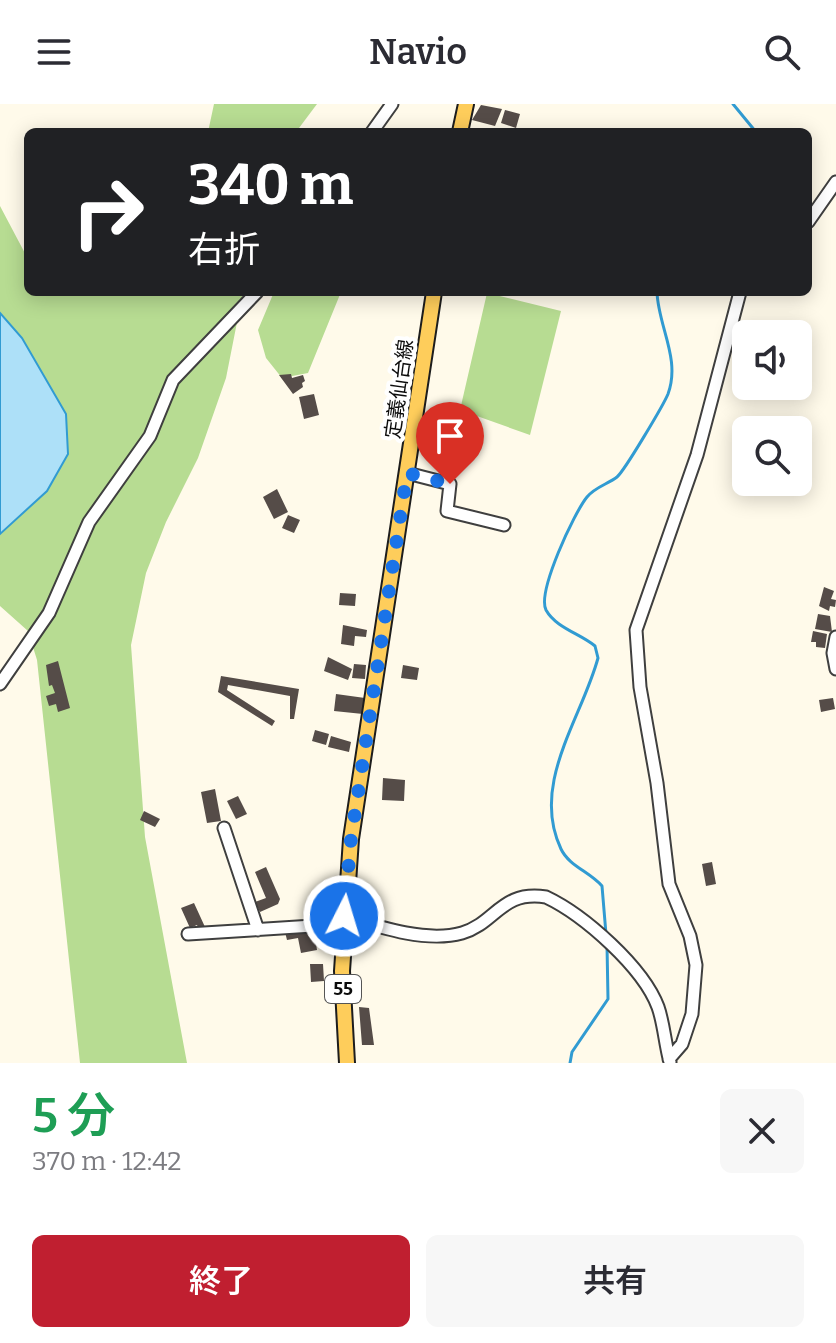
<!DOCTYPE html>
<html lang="ja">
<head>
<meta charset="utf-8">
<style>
  :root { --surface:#fff; --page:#f7f7f7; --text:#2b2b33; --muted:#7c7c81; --accent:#c01f30 }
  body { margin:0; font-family:Bitter,"Noto Sans JP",serif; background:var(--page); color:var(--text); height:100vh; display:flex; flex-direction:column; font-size:30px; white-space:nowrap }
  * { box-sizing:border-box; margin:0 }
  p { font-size:26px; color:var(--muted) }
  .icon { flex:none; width:44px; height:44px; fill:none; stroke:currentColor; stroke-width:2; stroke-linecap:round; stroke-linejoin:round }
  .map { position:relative; height:959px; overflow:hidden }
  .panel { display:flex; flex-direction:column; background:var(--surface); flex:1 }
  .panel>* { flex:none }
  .guide { position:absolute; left:24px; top:24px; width:788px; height:168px; border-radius:12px; box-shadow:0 4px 20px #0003; background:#202124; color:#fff; overflow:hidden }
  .buttons { position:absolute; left:732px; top:216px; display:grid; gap:16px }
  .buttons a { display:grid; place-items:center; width:80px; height:80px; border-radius:12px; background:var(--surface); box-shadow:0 4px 20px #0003; font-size:40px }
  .pin { position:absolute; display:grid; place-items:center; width:68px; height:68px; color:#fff; margin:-82px -34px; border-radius:50% 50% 50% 0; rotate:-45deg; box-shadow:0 0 8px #0007 }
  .pin .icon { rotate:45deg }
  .me { position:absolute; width:88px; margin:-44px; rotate:5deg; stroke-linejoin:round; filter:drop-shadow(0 0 6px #0008) }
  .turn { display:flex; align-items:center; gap:28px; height:168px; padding:0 32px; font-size:36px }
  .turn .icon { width:104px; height:104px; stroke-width:2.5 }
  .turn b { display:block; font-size:56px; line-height:68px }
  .round { display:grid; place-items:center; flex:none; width:84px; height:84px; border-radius:12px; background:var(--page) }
  .overview { display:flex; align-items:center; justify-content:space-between; height:136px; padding:0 32px }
  h1 { font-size:48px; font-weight:600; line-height:60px; color:#1e9e55 }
  .primary-button { display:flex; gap:16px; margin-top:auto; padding:16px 32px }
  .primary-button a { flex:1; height:92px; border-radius:12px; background:var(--accent); color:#fff; font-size:32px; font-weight:600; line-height:92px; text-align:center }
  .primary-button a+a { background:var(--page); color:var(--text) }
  header { display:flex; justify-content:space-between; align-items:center; height:104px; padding:0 32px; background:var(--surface); font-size:36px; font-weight:600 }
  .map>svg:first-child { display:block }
  .forest { fill:#b7dc92 }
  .water { fill:#ade0f8; stroke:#319bd2; stroke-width:2 }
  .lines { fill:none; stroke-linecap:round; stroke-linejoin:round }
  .stream { stroke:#319bd2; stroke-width:3 }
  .building { fill:#554c48 }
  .minor-casing { stroke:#3f3f3f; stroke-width:15 }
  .major-casing { stroke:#1d1d1d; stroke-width:18 }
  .minor { stroke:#fff; stroke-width:11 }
  .major { stroke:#fecd5b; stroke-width:14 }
  .route { stroke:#1a73e8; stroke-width:14; stroke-dasharray:0 25.2 }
  .labels { text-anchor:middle; stroke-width:8; stroke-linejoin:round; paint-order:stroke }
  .shield { fill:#fff; stroke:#555; stroke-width:2 }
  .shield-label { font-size:18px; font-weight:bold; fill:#0c0c0c }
  .street-label { font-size:20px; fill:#0c0c0c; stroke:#fff }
</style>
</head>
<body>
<header><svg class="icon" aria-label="menu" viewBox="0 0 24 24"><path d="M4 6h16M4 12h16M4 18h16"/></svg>Navio<svg class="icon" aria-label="search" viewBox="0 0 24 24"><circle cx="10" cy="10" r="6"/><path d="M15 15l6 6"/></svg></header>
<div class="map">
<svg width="836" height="959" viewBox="0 0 836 959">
  <rect width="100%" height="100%" fill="#fffaea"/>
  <!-- forest -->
  <path class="forest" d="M 214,0 L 317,0 L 296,28 L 208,28 Z
    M 0,102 L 28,155 L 28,188 L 243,188 L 226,274 L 198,354 L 166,418 L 146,469 L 131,541 L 145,733 L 187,959 L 80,959 L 37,556 L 28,527 L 0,502 Z
    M 274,188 L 341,188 L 308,269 L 282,274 L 266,254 L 258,226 Z
    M 487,189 L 561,207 L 530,331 L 460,306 Z"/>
  <!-- water -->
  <path class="water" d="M 0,209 L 22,234 L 66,310 L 68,350 L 47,387 L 0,430 Z"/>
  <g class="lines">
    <!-- stream -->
    <path class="stream" d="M 733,0 L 756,28
      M 606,830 L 602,782 C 590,768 569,762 561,745 C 530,680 582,614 598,554 L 595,542 C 581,530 556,524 546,506 C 537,488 574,409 587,393 C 595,383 608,380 617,373 C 625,366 664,300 668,290 C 681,255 658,222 657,188
      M 570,959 L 572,948 L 608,895 L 607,841"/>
  </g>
  <!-- building -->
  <path class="building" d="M 481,1 L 502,5 L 495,22 L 472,16 Z
    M 505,6 L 520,10 L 516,24 L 501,19 Z
    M 291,270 L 292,274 L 303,271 L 305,277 L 302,279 L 303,283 L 293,290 L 279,271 Z
    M 314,290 L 319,311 L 304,315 L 299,293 Z
    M 277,385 L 288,408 L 274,415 L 263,393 Z
    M 288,411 L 300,416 L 294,429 L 282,424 Z
    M 824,483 L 834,487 L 831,495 L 836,496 L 835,503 L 830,502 L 829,507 L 819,502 Z
    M 340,489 L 356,490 L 355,502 L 339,501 Z
    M 818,510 L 830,512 L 832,528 L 815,525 Z
    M 343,521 L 367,526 L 366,533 L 355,532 L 354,542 L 341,540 Z
    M 813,527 L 827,530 L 825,544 L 816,543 L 816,538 L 811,538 Z
    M 328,553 L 352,565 L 348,576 L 324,567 Z
    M 58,557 L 70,604 L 58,608 L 56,600 L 49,602 L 46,592 L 55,589 L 52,581 L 49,582 L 46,561 Z
    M 354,560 L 366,561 L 365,575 L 352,574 Z
    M 403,561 L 419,564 L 417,576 L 401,574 Z
    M 221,572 L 299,585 L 294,615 L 290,615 L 290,592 L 228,581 L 227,586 L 275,617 L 272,622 L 218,588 Z
    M 336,590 L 365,594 L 363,610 L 334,607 Z
    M 833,594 L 835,605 L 821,608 L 819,596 Z
    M 315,626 L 329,630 L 326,641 L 312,637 Z
    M 331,632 L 351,638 L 349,648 L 328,643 Z
    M 383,674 L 405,676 L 404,697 L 382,696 Z
    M 215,685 L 221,717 L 207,719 L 201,688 Z
    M 238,692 L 247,710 L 236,715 L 227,697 Z
    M 144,707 L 160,715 L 155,723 L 140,716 Z
    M 712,758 L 716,780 L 706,782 L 702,760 Z
    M 266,763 L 280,795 L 278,800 L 260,808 L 255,798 L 266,794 L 255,768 Z
    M 194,799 L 205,823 L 199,826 L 197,821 L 190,824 L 181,804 Z
    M 332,823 L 334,840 L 324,842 L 321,825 Z
    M 297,826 L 314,826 L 317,846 L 301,849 L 298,834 L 287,836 L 285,828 Z
    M 310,860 L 323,860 L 324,877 L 311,878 Z
    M 359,903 L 369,904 L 374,941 L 362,941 Z"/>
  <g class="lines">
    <!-- minor casing -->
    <g class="minor-casing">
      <path id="minor" d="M 372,28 L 392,0
        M 808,118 L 836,78
        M 407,369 L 450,380 L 447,407 L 504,421
        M 836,533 L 833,549 L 836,565
        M 0,580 L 49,509 L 89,418 L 150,332 L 173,276 L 257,188
        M 224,724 L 258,826
        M 344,812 C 379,823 426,839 462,829 C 496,819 501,786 546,793 C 584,811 643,863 658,903 C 664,920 665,940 670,958
        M 188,830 L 344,820
        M 669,955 L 682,940 L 692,910 L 696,861 L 690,832 L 669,780 L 657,679 L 640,583 L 636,526 L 697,351 L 740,188"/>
    </g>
    <!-- major casing -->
    <g class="major-casing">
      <path id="major" d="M 460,28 L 466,0
        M 347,959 L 342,867 L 351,735 L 434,188"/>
    </g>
    <!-- minor -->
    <use href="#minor" class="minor"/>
    <!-- major -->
    <use href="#major" class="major"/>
  </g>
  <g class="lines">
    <!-- route -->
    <path class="route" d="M 344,812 L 351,735 L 407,369 L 450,380"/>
  </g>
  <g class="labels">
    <!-- shield labels -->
    <rect class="shield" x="325" y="871" width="36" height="28" rx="6"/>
    <g class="shield-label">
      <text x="343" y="891">55</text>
    </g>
    <!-- street labels -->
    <g class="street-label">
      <text transform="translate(399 285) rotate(-82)" y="7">定義仙台線</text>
    </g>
  </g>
</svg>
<div class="buttons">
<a><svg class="icon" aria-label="sound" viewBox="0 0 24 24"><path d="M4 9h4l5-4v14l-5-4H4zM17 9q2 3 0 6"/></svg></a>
<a><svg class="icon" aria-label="search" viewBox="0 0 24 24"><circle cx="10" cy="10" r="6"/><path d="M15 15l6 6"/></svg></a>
</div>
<div class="pin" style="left:450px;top:380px;background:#d93025"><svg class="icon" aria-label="arrive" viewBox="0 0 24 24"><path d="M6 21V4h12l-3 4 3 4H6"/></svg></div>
<svg class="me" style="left:344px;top:812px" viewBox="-20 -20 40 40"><circle r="17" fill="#1a73e8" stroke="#fff" stroke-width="3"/><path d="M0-11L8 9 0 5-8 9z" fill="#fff"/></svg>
<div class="guide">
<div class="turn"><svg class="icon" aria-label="right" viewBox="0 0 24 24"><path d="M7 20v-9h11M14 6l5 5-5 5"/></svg><div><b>340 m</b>右折</div></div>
</div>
</div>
<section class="panel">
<div class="overview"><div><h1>5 分</h1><p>370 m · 12:42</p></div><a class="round"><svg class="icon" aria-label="close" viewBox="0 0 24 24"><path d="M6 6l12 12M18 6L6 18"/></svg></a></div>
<div class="primary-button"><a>終了</a><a>共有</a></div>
</section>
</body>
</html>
